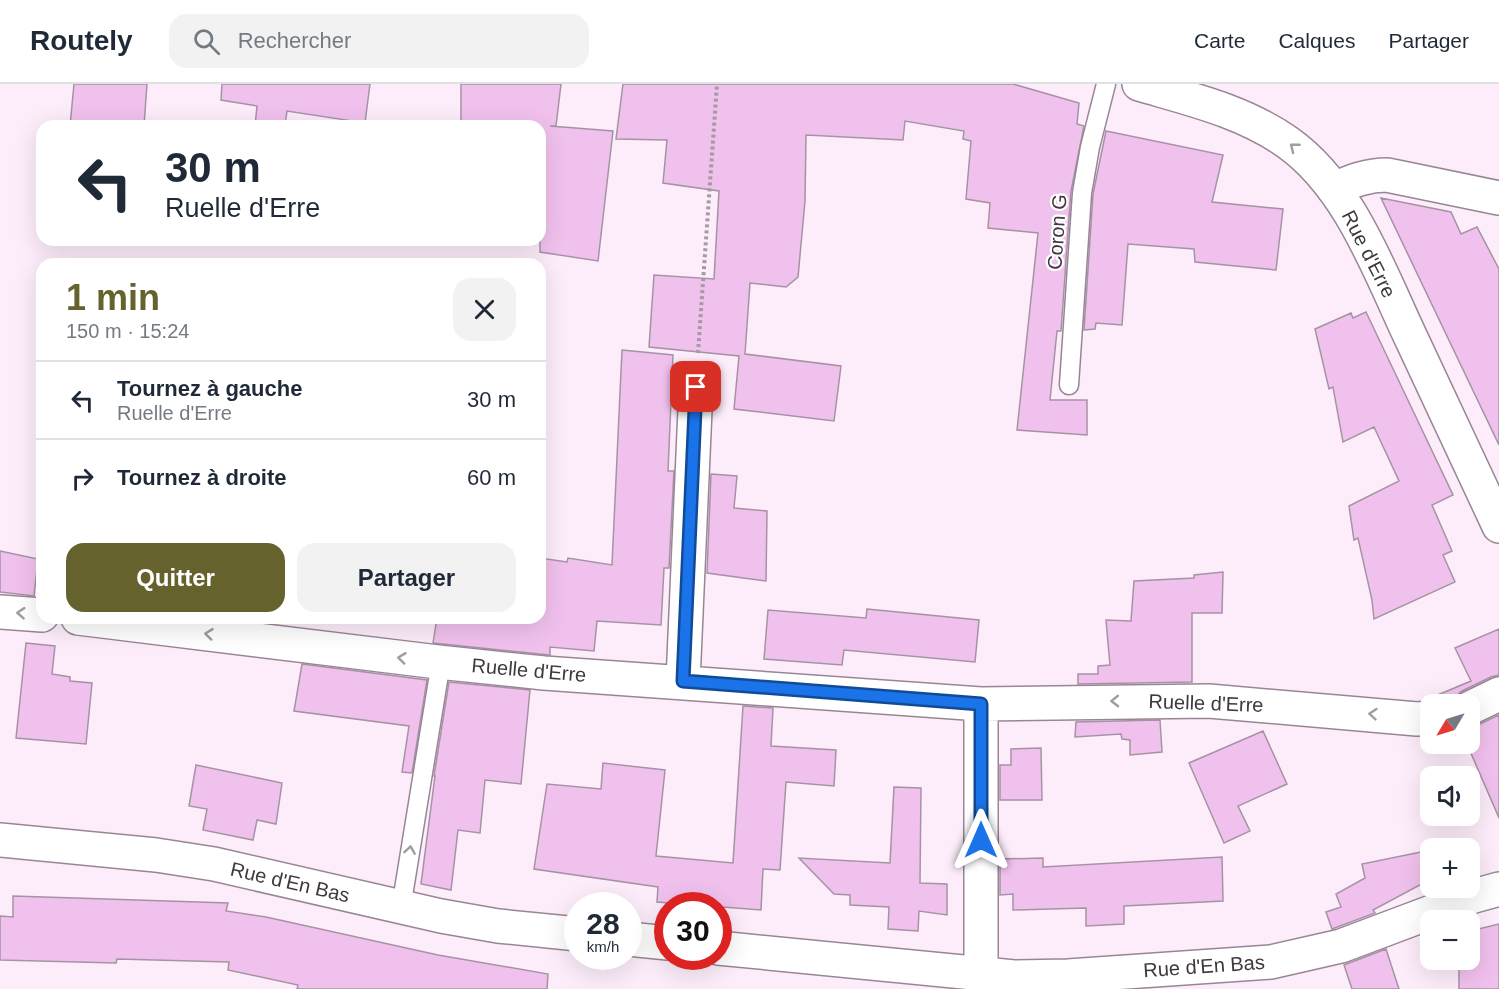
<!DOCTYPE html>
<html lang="fr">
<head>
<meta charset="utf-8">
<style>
  :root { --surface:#fff; --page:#f2f2f3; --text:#1f2937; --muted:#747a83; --line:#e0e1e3; --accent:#66622e }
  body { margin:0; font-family:Arial,sans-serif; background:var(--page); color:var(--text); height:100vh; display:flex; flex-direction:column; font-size:22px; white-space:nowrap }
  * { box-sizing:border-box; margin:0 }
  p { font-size:20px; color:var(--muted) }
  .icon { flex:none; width:33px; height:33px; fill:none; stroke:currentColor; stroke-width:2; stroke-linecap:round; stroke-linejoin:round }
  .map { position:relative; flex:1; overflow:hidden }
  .sheet { position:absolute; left:36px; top:174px; width:510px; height:366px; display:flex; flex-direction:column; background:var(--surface); border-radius:18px; box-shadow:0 6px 24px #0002 }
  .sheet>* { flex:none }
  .guide { position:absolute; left:36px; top:36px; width:510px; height:126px; border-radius:18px; box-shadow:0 6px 24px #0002; background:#fff; color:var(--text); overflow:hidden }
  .needle { width:39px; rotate:232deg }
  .tools { position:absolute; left:1420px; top:610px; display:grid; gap:12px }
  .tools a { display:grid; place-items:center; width:60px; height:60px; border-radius:12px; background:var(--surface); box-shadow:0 6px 24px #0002; font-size:30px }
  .speed { position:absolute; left:564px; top:808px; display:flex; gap:12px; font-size:30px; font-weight:700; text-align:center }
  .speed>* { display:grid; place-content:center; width:78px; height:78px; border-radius:50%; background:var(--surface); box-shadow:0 6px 24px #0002; line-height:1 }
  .speed small { font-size:15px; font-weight:400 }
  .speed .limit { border:9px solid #d22; background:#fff; color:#111 }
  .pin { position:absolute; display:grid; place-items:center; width:51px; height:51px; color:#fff; margin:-26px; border-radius:12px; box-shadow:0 3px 9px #0006 }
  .me { position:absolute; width:66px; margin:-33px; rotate:0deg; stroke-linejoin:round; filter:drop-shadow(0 0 4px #0008) }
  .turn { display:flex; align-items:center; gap:21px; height:126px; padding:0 30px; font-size:27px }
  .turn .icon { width:78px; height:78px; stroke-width:2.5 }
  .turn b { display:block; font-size:42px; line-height:51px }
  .round { display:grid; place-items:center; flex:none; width:63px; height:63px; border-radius:18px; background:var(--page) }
  .overview { display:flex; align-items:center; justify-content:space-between; height:102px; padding:0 30px }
  h1 { font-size:36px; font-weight:800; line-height:45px; color:var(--accent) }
  .button { display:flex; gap:12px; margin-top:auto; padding:12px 30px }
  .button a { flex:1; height:69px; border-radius:18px; background:var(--accent); color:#fff; font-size:24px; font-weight:800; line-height:69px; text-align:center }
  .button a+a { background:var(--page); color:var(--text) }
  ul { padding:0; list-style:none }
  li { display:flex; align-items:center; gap:18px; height:78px; padding:0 30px; border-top:2px solid var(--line) }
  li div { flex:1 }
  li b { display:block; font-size:22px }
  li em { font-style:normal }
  header { display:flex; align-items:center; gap:36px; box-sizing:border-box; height:84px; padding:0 30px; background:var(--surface); border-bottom:2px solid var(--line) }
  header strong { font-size:28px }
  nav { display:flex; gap:33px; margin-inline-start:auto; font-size:21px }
  .search { width:420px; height:54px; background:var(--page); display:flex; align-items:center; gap:15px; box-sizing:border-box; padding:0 21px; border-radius:18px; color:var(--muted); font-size:22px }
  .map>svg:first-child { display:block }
  .building { fill:#f1c1ed; stroke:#a593a4; stroke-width:1.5 }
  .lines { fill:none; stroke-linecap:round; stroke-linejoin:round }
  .service-casing { stroke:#988696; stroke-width:21 }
  .minor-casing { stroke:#988696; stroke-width:36 }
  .tertiary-casing { stroke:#988696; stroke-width:36 }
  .path { stroke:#a599a4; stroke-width:4; stroke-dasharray:3 3; stroke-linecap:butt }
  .service { stroke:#fff; stroke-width:18 }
  .minor { stroke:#fff; stroke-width:33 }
  .tertiary { stroke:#fff; stroke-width:33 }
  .oneway { stroke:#a09c9f }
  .route-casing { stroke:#114b97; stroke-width:15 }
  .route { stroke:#1a73e8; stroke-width:10 }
  .labels { text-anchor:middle; stroke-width:4.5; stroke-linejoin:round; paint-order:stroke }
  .street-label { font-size:20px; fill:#40383f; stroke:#fff }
</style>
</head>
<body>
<header>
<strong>Routely</strong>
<div class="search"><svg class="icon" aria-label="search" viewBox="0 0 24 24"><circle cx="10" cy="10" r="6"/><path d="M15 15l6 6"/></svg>Rechercher</div>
<nav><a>Carte</a><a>Calques</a><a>Partager</a></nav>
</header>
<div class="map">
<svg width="1499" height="905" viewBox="0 0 1499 905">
  <rect width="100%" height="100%" fill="#fdedfb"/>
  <!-- building -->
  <path class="building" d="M 74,0 L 147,0 L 144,42 L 70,42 Z
    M 222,0 L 370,0 L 365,39 L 287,27 L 285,42 L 255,42 L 257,22 L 221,16 Z
    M 461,0 L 561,0 L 556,42 L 550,42 L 613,47 L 598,177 L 540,168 L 540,42 L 461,42 Z
    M 623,0 L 1013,0 L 1079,19 L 1077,40 L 1084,42 L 1071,107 L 1061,247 L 1057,247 L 1050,316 L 1087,316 L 1087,351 L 1017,346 L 1038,149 L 988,144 L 990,119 L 966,115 L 971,57 L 963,55 L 964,47 L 905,37 L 903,56 L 806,51 L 805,117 L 798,193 L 786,203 L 750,199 L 745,270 L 841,282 L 834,337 L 734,325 L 739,272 L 649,263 L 654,191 L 714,195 L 719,107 L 663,99 L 667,56 L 616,55 Z
    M 1106,47 L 1223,71 L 1212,118 L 1283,125 L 1276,186 L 1195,178 L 1194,165 L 1128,160 L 1122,241 L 1096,239 L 1095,245 L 1084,246 L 1093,110 Z
    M 1381,114 L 1451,128 L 1461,150 L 1477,143 L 1499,185 L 1499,361 Z
    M 1366,228 L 1453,411 L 1432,421 L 1452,467 L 1443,471 L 1455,498 L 1374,535 L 1372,516 L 1358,454 L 1354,456 L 1349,422 L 1399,397 L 1374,343 L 1343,358 L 1333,303 L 1329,305 L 1315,245 L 1351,229 L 1353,234 Z
    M 622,266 L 673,271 L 668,387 L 674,387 L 669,484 L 664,484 L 661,541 L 597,537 L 594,567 L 550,563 L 550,571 L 433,559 L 437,534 L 540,534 L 540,474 L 567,478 L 568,474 L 612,481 Z
    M 711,390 L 737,392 L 734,424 L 767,427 L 766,497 L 707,489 Z
    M 0,467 L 38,475 L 34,512 L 0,508 Z
    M 1223,488 L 1222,529 L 1192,529 L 1192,598 L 1078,600 L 1078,590 L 1098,590 L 1098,582 L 1110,581 L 1106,536 L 1131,537 L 1134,497 L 1194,494 L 1194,491 Z
    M 867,525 L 979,536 L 975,578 L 844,566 L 842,581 L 764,575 L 768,526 L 866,534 Z
    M 1499,545 L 1499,591 L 1491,593 L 1462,607 L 1455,613 L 1452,621 L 1444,621 L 1439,617 L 1428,615 L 1471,597 L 1455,564 Z
    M 26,559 L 55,562 L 52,590 L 70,593 L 70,597 L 92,599 L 86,660 L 16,654 Z
    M 302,580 L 427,596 L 412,689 L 402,688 L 409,642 L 294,627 Z
    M 449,598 L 530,606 L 521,700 L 485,696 L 480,749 L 458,746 L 451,806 L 421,800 L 435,692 L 434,692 Z
    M 743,622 L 773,624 L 771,662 L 836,666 L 834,702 L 786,698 L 780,786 L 763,785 L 761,826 L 657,818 L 658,803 L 534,785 L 547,700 L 601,705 L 603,679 L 665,686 L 656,772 L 733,779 Z
    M 1499,631 L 1499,734 L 1470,667 L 1470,643 L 1478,641 Z
    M 1160,636 L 1162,668 L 1130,671 L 1130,656 L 1122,655 L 1121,650 L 1075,653 L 1076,638 Z
    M 1263,647 L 1287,700 L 1238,722 L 1250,747 L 1224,759 L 1189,679 Z
    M 1041,664 L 1042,716 L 1000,716 L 1000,681 L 1011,681 L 1011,665 Z
    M 196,681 L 282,699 L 276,740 L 257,736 L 253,756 L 203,746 L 207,725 L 189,722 Z
    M 894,703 L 921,704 L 920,799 L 947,800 L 947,831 L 919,827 L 918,847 L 888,845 L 889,823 L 850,821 L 850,811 L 834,810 L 799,774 L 890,779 Z
    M 1431,766 L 1431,795 L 1373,826 L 1375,829 L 1332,845 L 1326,828 L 1341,823 L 1336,810 L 1365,794 L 1362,780 Z
    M 1222,773 L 1223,817 L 1124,822 L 1124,840 L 1086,842 L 1086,824 L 1013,826 L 1013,810 L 1000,811 L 1000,775 L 1043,774 L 1043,783 Z
    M 13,812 L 228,819 L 226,827 L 266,833 L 438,871 L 548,890 L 547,905 L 297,905 L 298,901 L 228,886 L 229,878 L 117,875 L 116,879 L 0,876 L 0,832 L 13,833 Z
    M 1499,840 L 1499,905 L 1459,905 L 1459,876 L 1470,876 L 1470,847 Z
    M 1386,865 L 1399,905 L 1352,905 L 1344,881 Z"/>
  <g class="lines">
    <!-- service casing -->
    <g class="service-casing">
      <path id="service" d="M 1069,301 L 1082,109 L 1090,63 L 1106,0
        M 401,824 L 441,578"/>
    </g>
    <!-- minor casing -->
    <g class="minor-casing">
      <path id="minor" d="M 1334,105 C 1352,97 1367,91 1387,91 L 1499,114
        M 0,528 L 42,531
        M 78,534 L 438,578 L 544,589 L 981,620 L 981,891
        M 683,597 L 696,303
        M 981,620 L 1209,617 L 1417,635 L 1431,634
        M 1470,624 L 1499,610
        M 0,756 L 156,771 L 214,780 L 441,832 L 498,842 L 578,850
        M 628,855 L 668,859
        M 718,864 L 1014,893 L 1068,892 L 1271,878 L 1341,862 L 1474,812 L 1499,805"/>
    </g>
    <!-- tertiary casing -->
    <g class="tertiary-casing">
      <path id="tertiary" d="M 1139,0 C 1190,15 1243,27 1287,58 C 1350,102 1380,189 1412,256 C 1441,318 1470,380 1499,442"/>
    </g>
    <!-- path -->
    <path class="path" d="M 698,269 L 717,0"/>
    <!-- service -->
    <use href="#service" class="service"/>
    <!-- minor -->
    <use href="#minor" class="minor"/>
    <!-- tertiary -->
    <use href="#tertiary" class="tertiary"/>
  </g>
  <!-- one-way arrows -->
  <defs><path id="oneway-chevron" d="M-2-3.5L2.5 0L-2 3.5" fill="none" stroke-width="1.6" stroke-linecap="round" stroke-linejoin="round" transform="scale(1.5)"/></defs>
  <g class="oneway">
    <use href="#oneway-chevron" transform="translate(1294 63) rotate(-142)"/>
    <use href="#oneway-chevron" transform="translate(21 529) rotate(-176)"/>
    <use href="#oneway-chevron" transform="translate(209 550) rotate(-173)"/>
    <use href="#oneway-chevron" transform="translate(402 574) rotate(-173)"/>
    <use href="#oneway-chevron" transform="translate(1115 617) rotate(179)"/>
    <use href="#oneway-chevron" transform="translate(1373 630) rotate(-175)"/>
    <use href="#oneway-chevron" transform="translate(410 766) rotate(-81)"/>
  </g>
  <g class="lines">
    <!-- route casing -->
    <g class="route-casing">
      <path id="route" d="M 696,303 L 683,597 L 981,620 L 981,756"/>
    </g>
    <!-- route -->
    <use href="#route" class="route"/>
  </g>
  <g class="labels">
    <!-- street labels -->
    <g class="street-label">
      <text transform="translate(1057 148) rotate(-86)" y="7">Coron G</text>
      <text transform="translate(1369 170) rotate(63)" y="7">Rue d'Erre</text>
      <text transform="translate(529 586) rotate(5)" y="7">Ruelle d'Erre</text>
      <text transform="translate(1206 619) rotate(2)" y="7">Ruelle d'Erre</text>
      <text transform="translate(290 798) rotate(13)" y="7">Rue d'En Bas</text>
      <text transform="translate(1204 882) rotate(-4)" y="7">Rue d'En Bas</text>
    </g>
  </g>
</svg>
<div class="tools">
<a><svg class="needle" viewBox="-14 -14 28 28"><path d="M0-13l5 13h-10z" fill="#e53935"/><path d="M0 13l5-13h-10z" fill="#747a83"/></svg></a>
<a><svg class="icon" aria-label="sound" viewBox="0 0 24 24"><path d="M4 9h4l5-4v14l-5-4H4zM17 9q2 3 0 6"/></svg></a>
<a>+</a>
<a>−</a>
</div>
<div class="speed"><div>28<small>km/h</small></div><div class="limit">30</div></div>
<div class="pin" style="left:696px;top:303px;background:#d93025"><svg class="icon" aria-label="arrive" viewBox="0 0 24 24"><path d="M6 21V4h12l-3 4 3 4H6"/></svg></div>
<svg class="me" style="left:981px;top:756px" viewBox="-20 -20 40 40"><path d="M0-17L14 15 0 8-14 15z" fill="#1a73e8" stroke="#fff" stroke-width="4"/></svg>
<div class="guide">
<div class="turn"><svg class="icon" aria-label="left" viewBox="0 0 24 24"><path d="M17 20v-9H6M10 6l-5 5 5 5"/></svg><div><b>30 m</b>Ruelle d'Erre</div></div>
</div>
<section class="sheet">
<div class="overview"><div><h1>1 min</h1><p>150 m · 15:24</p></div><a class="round"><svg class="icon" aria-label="close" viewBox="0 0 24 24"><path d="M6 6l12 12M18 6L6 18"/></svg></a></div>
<ul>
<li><svg class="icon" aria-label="left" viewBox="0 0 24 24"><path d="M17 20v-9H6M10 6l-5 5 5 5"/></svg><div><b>Tournez à gauche</b><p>Ruelle d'Erre</p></div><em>30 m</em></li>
<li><svg class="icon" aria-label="right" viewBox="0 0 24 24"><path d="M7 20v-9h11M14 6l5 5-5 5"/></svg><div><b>Tournez à droite</b></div><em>60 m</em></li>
</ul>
<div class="button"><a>Quitter</a><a>Partager</a></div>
</section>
</div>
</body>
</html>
